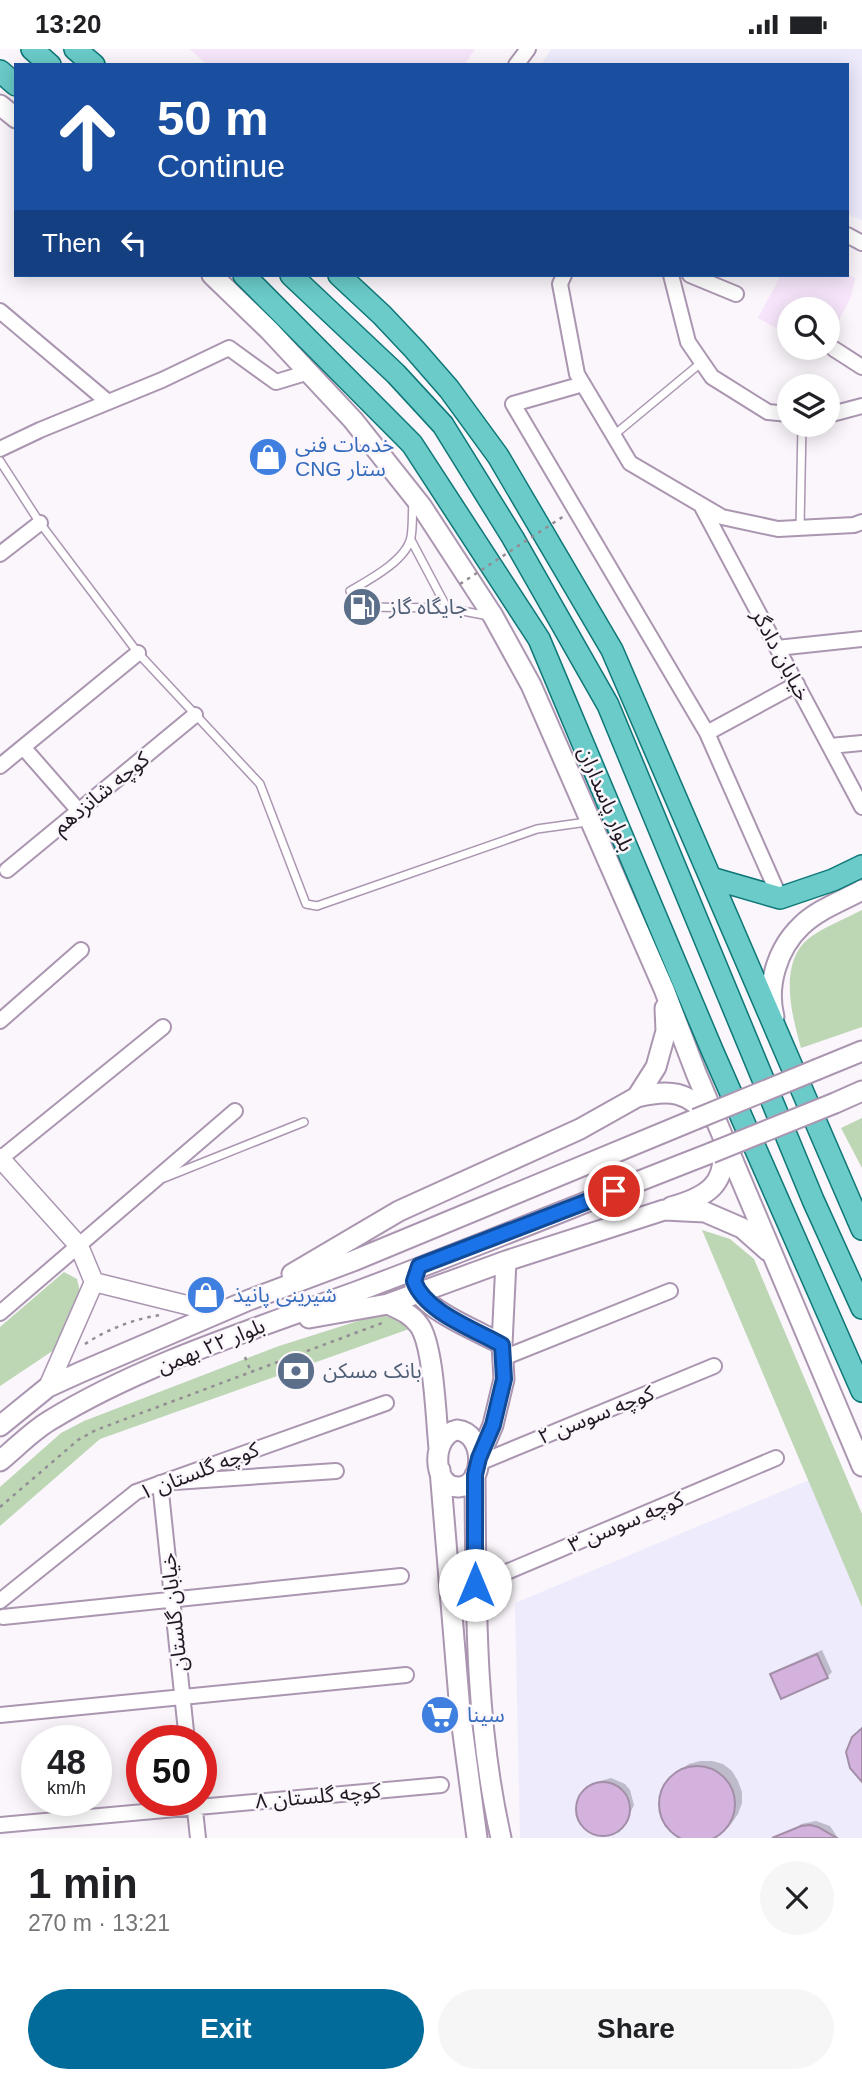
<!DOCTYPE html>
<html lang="en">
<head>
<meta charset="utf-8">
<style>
  :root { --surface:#fff; --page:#f6f6f6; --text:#202124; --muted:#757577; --accent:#026b99 }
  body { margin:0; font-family:Helvetica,"Noto Sans Arabic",sans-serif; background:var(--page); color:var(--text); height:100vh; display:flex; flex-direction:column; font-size:26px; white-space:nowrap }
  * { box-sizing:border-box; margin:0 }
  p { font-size:23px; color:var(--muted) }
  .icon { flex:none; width:38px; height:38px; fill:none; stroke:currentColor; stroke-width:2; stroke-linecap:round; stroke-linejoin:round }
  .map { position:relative; height:1789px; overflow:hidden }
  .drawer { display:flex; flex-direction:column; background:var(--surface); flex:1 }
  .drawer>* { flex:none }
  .top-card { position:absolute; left:14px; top:14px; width:835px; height:214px; border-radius:0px; box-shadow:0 4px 18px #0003; background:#1a4fa0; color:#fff; overflow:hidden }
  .fabs { position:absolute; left:777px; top:248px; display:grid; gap:14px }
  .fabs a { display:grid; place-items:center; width:63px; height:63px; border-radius:50%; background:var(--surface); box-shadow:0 4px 18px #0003; font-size:35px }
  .speed { position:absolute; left:21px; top:1676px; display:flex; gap:14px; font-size:35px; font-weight:700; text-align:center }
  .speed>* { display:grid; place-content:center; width:91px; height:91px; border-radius:50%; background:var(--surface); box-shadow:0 4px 18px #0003; line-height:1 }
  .speed small { font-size:18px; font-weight:400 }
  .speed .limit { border:10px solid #d22; background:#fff; color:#111 }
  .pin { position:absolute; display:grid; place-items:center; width:60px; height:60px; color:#fff; margin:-30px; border:4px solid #fff; border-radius:50%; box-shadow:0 2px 7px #0007 }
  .me { position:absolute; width:77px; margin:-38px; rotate:0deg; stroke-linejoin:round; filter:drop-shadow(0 0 5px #0008) }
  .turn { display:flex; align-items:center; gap:24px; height:147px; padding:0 28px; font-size:32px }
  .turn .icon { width:91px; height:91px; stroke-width:2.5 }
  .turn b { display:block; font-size:49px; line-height:60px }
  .then { display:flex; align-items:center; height:66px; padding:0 28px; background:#0003; gap:14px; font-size:26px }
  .round { display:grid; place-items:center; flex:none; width:74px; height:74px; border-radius:37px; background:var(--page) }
  .summary { display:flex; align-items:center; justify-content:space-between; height:119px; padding:0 28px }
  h1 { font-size:42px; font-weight:700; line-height:52px }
  .action { display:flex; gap:14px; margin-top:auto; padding:14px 28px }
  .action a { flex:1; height:80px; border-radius:42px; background:var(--accent); color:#fff; font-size:28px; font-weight:700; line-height:80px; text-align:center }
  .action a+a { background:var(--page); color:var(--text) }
  .status { display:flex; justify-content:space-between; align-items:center; height:49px; padding:0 35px; background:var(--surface); direction:ltr }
  .status svg { height:19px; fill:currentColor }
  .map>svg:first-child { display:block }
  .industrial { fill:#eeebfd }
  .built { fill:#f7e6fb }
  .green { fill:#bdd6b4 }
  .shadow { fill:#0003 }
  .building { fill:#d4b2de; stroke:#a38ea8; stroke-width:2 }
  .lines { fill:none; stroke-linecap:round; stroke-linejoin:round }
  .service-casing { stroke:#ab96b1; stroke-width:10 }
  .minor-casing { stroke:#ab96b1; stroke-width:18 }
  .tertiary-casing { stroke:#ab96b1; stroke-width:21 }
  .secondary-casing { stroke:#ab96b1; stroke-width:23 }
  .primary-casing { stroke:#0f7777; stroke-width:24 }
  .path { stroke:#938e95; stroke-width:2.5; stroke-dasharray:3.5 5; stroke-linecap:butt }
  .service { stroke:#fff; stroke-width:7 }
  .minor { stroke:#fff; stroke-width:14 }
  .tertiary { stroke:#fff; stroke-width:18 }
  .secondary { stroke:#fff; stroke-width:19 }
  .primary { stroke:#6acbc8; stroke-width:21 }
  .secondary-bridge-casing { stroke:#ab96b1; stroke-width:23; stroke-linecap:butt }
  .path-bridge { stroke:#938e95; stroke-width:2.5; stroke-dasharray:3.5 5; stroke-linecap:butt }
  .secondary-bridge { stroke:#fff; stroke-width:19 }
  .route-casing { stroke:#114b97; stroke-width:18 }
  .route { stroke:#1a73e8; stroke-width:12 }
  .labels { text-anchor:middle; stroke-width:5; stroke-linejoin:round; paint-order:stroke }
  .shop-label { font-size:21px; fill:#366cbe; stroke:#faf6fb; text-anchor:start }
  .service-label { font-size:21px; fill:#4e5e75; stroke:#faf6fb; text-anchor:start }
  .street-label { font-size:21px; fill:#201923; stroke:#faf6fb }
</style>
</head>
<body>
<div class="status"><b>13:20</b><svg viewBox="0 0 49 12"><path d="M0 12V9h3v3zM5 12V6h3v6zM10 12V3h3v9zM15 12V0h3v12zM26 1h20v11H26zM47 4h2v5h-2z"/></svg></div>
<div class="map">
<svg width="862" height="1789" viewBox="0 0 862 1789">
  <rect width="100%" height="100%" fill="#faf6fb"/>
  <!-- industrial -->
  <path class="industrial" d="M 551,0 L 862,0 L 862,171 L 847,165 L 847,16 L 541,16 Z
    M 809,1431 L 862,1558 L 862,1789 L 520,1789 L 515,1554 Z"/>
  <!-- built -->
  <path class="built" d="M 189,0 L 475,0 L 464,16 L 208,16 Z
    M 847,225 L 855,229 L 851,248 L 828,292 L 828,261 L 789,261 L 789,286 L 758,269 L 781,226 Z"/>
  <!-- green -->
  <path class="green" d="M 862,861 L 862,978 L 801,999 C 792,967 778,915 808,890 C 823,878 845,870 862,861 Z
    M 862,1069 L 862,1119 L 841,1079 Z
    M 702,1181 L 730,1190 L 754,1210 L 862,1465 L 862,1558 Z
    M 64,1223 L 77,1230 L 81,1247 L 60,1297 L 0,1337 L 0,1278 Z
    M 380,1265 L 400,1272 L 409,1280 L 100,1390 L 0,1477 L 0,1438 L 61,1384 L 84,1372 L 279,1297 Z"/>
  <!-- shadow -->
  <path class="shadow" d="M 822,1601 L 832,1623 L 827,1628 L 772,1626 L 777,1621 Z
    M 700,1712 L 712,1712 L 723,1715 L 732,1722 L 738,1732 L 742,1743 L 742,1754 L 738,1765 L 731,1775 L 713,1789 L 682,1789 L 671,1781 L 664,1772 L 661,1749 L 665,1738 L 679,1721 L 689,1715 Z
    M 611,1729 L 625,1735 L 630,1741 L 634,1756 L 623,1779 L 618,1784 L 593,1783 L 581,1773 L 578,1758 L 580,1750 L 596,1733 Z
    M 816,1772 L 830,1777 L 838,1789 L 788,1789 L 801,1775 Z"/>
  <!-- building -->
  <path class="building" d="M 817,1605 L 828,1629 L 781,1650 L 770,1625 Z
    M 862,1679 L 862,1733 L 850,1719 L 846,1703 L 852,1688 Z
    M659 1755a38 38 0 1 1 76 0a38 38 0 1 1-76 0Z
    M576 1760a27 27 0 1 1 54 0a27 27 0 1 1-54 0Z
    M 810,1776 L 818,1778 L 837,1789 L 772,1789 L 801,1777 Z"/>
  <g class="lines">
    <!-- service casing -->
    <g class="service-casing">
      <path id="service" d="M 614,386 L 702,313
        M 0,412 L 40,474 L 138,604 L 260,735 L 306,855 L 317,857 L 537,780 L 587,773
        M 413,454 C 412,465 413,477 411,488 C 407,511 369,531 350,542 L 362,558 L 447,559 L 489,567
        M 800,478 L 802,376
        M 411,491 L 447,559
        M 164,1129 L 304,1073"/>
    </g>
    <!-- minor casing -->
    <g class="minor-casing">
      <path id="minor" d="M 516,16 L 528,0
        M 847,186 L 862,194
        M 564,226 L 560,235 L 577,325 L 630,414 L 722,468 L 778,480 L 854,476 L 862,473
        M 671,226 L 688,293 L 712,328 L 768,363 L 789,365
        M 690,226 L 736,245
        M 0,262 L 108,353
        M 834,300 L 862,318
        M 583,335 L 513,355 L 707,684 L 780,849
        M 828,366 L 862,357
        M 0,400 L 40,381 L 162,331 L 229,299 L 276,333 L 309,323
        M 701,456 L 862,758
        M 0,505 L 40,474
        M 777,599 L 862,590
        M 707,684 L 797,635
        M 830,697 L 862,694
        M 23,698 L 79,762
        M 0,717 L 138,604
        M 7,821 L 195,666
        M 0,972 L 81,901
        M 0,1110 L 163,978
        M 0,1264 L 235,1062
        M 503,1309 L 670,1242
        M 479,1414 L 714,1317
        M 476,1536 L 776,1409
        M 0,1552 L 136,1443 L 386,1354
        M 3,1568 L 401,1527
        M 0,1666 L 406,1626
        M 187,1692 L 160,1434 L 336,1422
        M 194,1752 L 198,1789
        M 0,1776 L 441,1736"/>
    </g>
    <!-- tertiary casing -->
    <g class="tertiary-casing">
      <path id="tertiary" d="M 0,1109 L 79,1197 L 94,1233
        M 94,1233 L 219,1264
        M 48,1338 L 94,1233"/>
    </g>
    <!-- secondary casing -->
    <g class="secondary-casing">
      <path id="secondary" d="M 0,56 L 16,69
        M 212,226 L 269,281 L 353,371 L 422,458 L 493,567 L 531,636 L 664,940 L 696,1024 L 862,1417
        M 774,968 C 766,937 777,900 801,877 C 817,861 842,852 862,841
        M 818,1020 L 862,1002
        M 637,1048 C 670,1040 687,1042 710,1068
        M 835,1054 L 862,1042
        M 671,1158 C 707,1148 728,1135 722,1096
        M 292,1225 L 399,1162 L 580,1080 L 637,1048 L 656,1018 L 666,982 L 665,959
        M 415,1237 C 425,1262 478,1282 502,1295
        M 388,1255 C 401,1261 411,1265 419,1276 C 434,1296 436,1372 439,1399
        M 309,1269 L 388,1255 L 506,1212 L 664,1161 L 705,1163 L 742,1179 L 768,1202
        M 0,1377 L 48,1338 L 81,1323 L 249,1251 L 353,1212 L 696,1070
        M 457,1381 C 486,1384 485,1437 459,1438 C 431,1439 431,1386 457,1381 Z
        M 479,1409 L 493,1376 L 504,1330 L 502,1295 L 506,1212
        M 0,1412 C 16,1399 31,1383 49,1372 C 143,1314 258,1279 361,1241 C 478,1197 595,1149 711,1104
        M 440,1421 L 460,1662 L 477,1789
        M 475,1426 C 476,1547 474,1670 501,1789"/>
    </g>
    <!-- primary casing -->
    <g class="primary-casing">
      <path id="primary" d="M 32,0 L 50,16
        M 75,0 L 94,16
        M 0,22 L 16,36
        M 244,226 L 412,395 L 539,590 L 712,1001 L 862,1342
        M 291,226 L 396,325 L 443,376 L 513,489 L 608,656 L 813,1151 L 862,1259
        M 339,226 L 382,266 L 415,301 L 449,340 L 498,407 L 612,601 L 862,1180
        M 711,829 L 780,849 L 833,831 L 862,817"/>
    </g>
    <!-- path -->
    <path class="path" d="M 85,1295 C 108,1280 134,1270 160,1266
      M 245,1308 L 251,1323
      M 0,1458 L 78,1391 L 96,1381 L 382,1274"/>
    <!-- service -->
    <use href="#service" class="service"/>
    <!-- minor -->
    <use href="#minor" class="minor"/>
    <!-- tertiary -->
    <use href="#tertiary" class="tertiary"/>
    <!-- secondary -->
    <use href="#secondary" class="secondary"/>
    <!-- primary -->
    <use href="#primary" class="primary"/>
    <!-- secondary-bridge casing -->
    <g class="secondary-bridge-casing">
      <path id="secondary-bridge" d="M 696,1070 L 818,1020
        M 711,1104 L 835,1054"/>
    </g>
    <!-- path-bridge -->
    <path class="path-bridge" d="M 460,535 L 564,467"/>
    <!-- secondary-bridge -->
    <use href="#secondary-bridge" class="secondary-bridge"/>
  </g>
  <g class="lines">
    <!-- route casing -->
    <g class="route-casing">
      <path id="route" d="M 475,1536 L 475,1426 L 479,1409 L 493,1376 L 504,1330 L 502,1296 C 474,1280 425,1263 414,1232 L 419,1217 L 614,1142"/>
    </g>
    <!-- route -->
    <use href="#route" class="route"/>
  </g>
  <!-- icons -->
  <defs>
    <g id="shop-disc" transform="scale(2.0125)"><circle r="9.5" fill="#3f7fe0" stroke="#faf6fb"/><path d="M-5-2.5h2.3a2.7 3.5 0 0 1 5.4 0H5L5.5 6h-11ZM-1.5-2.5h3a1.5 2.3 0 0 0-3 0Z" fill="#fff"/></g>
    <g id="fuel-disc" transform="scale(2.0125)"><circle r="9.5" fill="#5c6f8a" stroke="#faf6fb"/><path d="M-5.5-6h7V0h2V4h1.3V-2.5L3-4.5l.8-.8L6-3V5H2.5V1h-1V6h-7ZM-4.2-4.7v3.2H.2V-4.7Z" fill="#fff"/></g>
    <g id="bank-disc" transform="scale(2.0125)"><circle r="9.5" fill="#5c6f8a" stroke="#faf6fb"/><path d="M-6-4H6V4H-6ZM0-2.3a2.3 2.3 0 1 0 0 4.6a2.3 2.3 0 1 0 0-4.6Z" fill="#fff"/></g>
    <g id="supermarket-disc" transform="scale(2.0125)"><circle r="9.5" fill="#3f7fe0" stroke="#faf6fb"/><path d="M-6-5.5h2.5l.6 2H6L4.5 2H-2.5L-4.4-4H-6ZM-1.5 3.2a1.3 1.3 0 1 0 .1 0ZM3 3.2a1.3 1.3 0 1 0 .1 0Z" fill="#fff"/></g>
  </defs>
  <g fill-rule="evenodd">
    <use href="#shop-disc" x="268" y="408"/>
    <use href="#fuel-disc" x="362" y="558"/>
    <use href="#shop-disc" x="206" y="1246"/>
    <use href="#bank-disc" x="296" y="1322"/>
    <use href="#supermarket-disc" x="440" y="1666"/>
  </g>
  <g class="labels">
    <!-- shop labels -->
    <g class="shop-label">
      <text x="295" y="403">خدمات فنی‌<tspan x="295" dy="24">CNG ستار</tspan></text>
      <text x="233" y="1253">شیرینی پانیذ</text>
      <text x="467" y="1673">سینا</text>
    </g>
    <!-- service labels -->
    <g class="service-label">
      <text x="389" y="565">جایگاه گاز</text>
      <text x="323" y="1329">بانک مسکن</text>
    </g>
    <!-- street labels -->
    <g class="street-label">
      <text transform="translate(781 606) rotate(62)" y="7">خیابان دادگر</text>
      <text transform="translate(101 744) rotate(-39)" y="7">کوچه شانزدهم</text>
      <text transform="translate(606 750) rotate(67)" y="7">بلوار پاسداران</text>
      <text transform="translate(211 1297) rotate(-22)" y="7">بلوار ۲۲ بهمن</text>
      <text transform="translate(596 1366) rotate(-22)" y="7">کوچه سوسن ۲</text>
      <text transform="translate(199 1422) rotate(-21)" y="7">کوچه گلستان ۱</text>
      <text transform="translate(626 1473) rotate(-23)" y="7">کوچه سوسن ۳</text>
      <text transform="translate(174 1563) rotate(-96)" y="7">خیابان گلستان</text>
      <text transform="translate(318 1747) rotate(-5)" y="7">کوچه گلستان ۸</text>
    </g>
  </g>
</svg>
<div class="fabs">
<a><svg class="icon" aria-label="search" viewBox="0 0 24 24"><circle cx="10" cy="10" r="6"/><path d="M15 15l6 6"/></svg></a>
<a><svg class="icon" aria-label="layers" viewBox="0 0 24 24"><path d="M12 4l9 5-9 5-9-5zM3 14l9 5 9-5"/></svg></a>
</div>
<div class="speed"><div>48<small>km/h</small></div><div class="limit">50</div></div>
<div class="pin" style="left:614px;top:1142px;background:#d93025"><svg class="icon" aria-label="arrive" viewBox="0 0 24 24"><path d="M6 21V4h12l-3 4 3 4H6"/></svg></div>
<svg class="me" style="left:475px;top:1536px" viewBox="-20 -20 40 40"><circle r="19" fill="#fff"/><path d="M0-13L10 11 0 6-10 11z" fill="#1a73e8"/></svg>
<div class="top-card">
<div class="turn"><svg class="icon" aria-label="ahead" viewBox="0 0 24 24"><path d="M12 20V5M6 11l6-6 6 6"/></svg><div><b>50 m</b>Continue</div></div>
<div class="then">Then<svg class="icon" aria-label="left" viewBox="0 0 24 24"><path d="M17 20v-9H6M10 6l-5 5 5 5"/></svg></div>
</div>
</div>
<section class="drawer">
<div class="summary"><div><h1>1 min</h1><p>270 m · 13:21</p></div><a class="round"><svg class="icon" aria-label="close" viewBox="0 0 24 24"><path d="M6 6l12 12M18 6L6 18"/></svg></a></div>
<div class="action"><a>Exit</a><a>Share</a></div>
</section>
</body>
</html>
